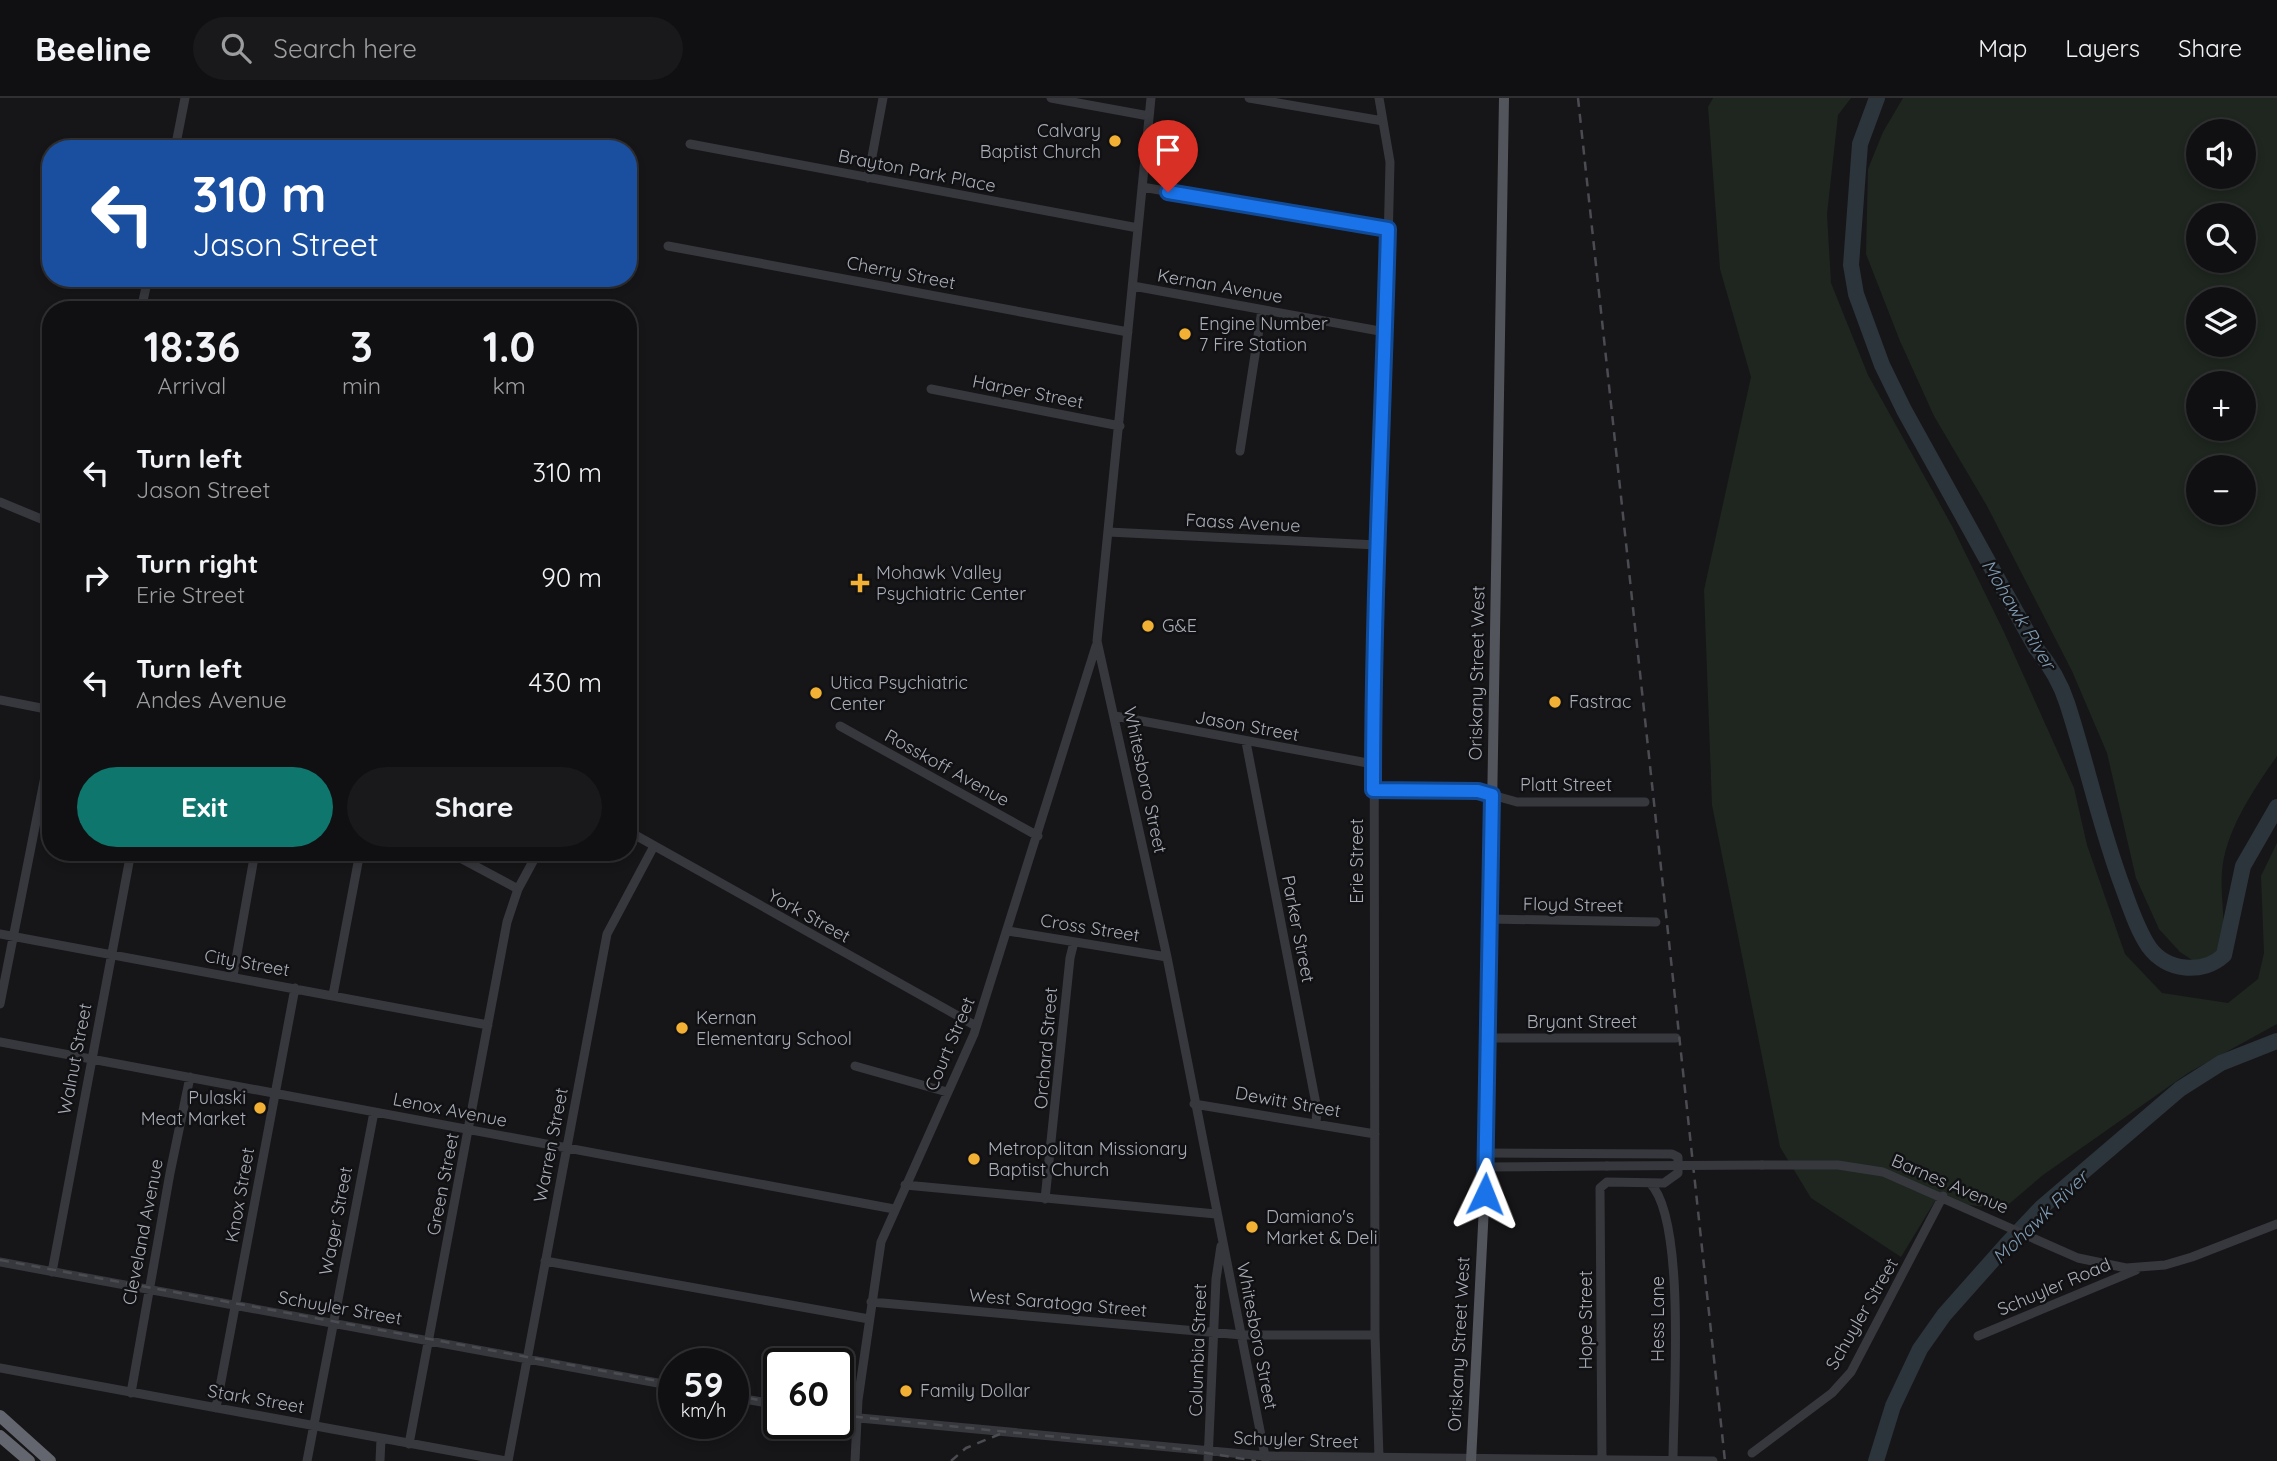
<!DOCTYPE html>
<html lang="en">
<head>
<meta charset="utf-8">
<style>
  :root { --surface:#101012; --page:#19191b; --text:#f1f3f6; --muted:#9c9d9f; --line:#303032; --accent:#0f766e }
  body { margin:0; font-family:Quicksand,sans-serif; background:var(--page); color:var(--text); height:100vh; display:flex; flex-direction:column; font-size:26px; white-space:nowrap }
  * { box-sizing:border-box; margin:0 }
  p { font-size:23px; color:var(--muted) }
  .icon { flex:none; width:38px; height:38px; fill:none; stroke:currentColor; stroke-width:2; stroke-linecap:round; stroke-linejoin:round }
  .map { position:relative; flex:1; overflow:hidden }
  .drawer { position:absolute; left:42px; top:203px; width:595px; height:560px; display:flex; flex-direction:column; background:var(--surface); border-radius:28px; box-shadow:0 4px 10px #0003,0 0 0 2px var(--line) }
  .drawer>* { flex:none }
  .guide { position:absolute; left:42px; top:42px; width:595px; height:147px; border-radius:28px; box-shadow:0 4px 10px #0003,0 0 0 2px var(--line); background:#1a4fa0; color:#fff; overflow:hidden }
  .tools { position:absolute; left:2186px; top:21px; display:grid; gap:14px }
  .tools a { display:grid; place-items:center; width:70px; height:70px; border-radius:50%; background:var(--surface); box-shadow:0 4px 10px #0003,0 0 0 2px var(--line); font-size:35px }
  .speed { position:absolute; left:658px; top:1250px; display:flex; gap:14px; font-size:35px; font-weight:700; text-align:center }
  .speed>* { display:grid; place-content:center; width:91px; height:91px; border-radius:50%; background:var(--surface); box-shadow:0 4px 10px #0003,0 0 0 2px var(--line); line-height:1 }
  .speed small { font-size:18px; font-weight:400 }
  .speed .limit { border:4px solid #111; border-radius:10px; background:#fff; color:#111 }
  .pin { position:absolute; display:grid; place-items:center; width:60px; height:60px; color:#fff; margin:-72px -30px; border-radius:50% 50% 50% 0; rotate:-45deg; box-shadow:0 0 7px #0007 }
  .pin .icon { rotate:45deg }
  .me { position:absolute; width:77px; margin:-38px; rotate:2deg; stroke-linejoin:round; filter:drop-shadow(0 0 5px #0008) }
  .turn { display:flex; align-items:center; gap:24px; height:147px; padding:0 35px; font-size:32px }
  .turn .icon { width:91px; height:91px; stroke-width:2.5 }
  .turn b { display:block; font-size:49px; line-height:60px }
  .eta { display:flex; justify-content:space-evenly; align-items:center; height:119px; text-align:center }
  .eta b { font-size:42px; font-weight:700; line-height:49px }
  .action { display:flex; gap:14px; margin-top:auto; padding:14px 35px }
  .action a { flex:1; height:80px; border-radius:42px; background:var(--accent); color:#fff; font-size:28px; font-weight:700; line-height:80px; text-align:center }
  .action a+a { background:var(--page); color:var(--text) }
  ul { padding:0; list-style:none }
  li { display:flex; align-items:center; gap:21px; height:105px; padding:0 35px }
  li div { flex:1 }
  li b { display:block; font-size:26px }
  li em { font-style:normal }
  header { display:flex; align-items:center; gap:42px; box-sizing:border-box; height:98px; padding:0 35px; background:var(--surface); border-bottom:2px solid var(--line) }
  header strong { font-size:33px }
  nav { display:flex; gap:38px; margin-inline-start:auto; font-size:24px }
  .search { width:490px; height:63px; background:var(--page); display:flex; align-items:center; gap:18px; box-sizing:border-box; padding:0 24px; border-radius:38px; color:var(--muted); font-size:26px }
  .map>svg:first-child { display:block }
  .green { fill:#1e261f; fill-rule:evenodd }
  .lines { fill:none; stroke-linecap:round; stroke-linejoin:round }
  .river { stroke:#2c353c; stroke-width:16 }
  .minor { stroke:#37383d; stroke-width:9 }
  .major { stroke:#53555c; stroke-width:10 }
  .highway { stroke:#63666e; stroke-width:12 }
  .rail { stroke:#4a4c52; stroke-width:2.5; stroke-dasharray:9 7; stroke-linecap:butt }
  .minor-bridge { stroke:#37383d; stroke-width:9 }
  .route-casing { stroke:#114b97; stroke-width:18 }
  .route { stroke:#1a73e8; stroke-width:12 }
  .poi-dot { fill:#f2b134; stroke:#111113; stroke-width:2.5 }
  .labels { text-anchor:middle; stroke-width:5; stroke-linejoin:round; paint-order:stroke }
  .poi-label { font-size:18px; fill:#a8adb8; stroke:#111113; text-anchor:start }
  .street-label { font-size:18px; fill:#a8adb8; stroke:#111113 }
  .water-label { font-size:19px; font-style:italic; fill:#7f9bb3; stroke:#111113 }
</style>
</head>
<body>
<header>
<strong>Beeline</strong>
<div class="search"><svg class="icon" aria-label="search" viewBox="0 0 24 24"><circle cx="10" cy="10" r="6"/><path d="M15 15l6 6"/></svg>Search here</div>
<nav><a>Map</a><a>Layers</a><a>Share</a></nav>
</header>
<div class="map">
<svg width="2277" height="1363" viewBox="0 0 2277 1363">
  <rect width="100%" height="100%" fill="#161618"/>
  <!-- green -->
  <path class="green" d="M 1713,0 L 1851,0 L 1838,17 L 1827,116 L 1831,185 L 1868,277 L 1952,428 L 2004,534 L 2074,690 L 2087,747 L 2125,856 L 2162,895 L 2228,905 L 2258,881 L 2264,855 L 2261,778 L 2277,745 L 2277,926 L 2188,975 L 2043,1077 L 2003,1111 L 1935,1103 L 1901,1159 L 1811,1100 L 1780,1049 L 1712,707 L 1704,492 L 1751,279 L 1720,171 L 1708,9 Z
    M 1903,0 L 2277,0 L 2277,658 C 2254,691 2225,733 2222,774 C 2220,799 2226,824 2223,850 L 2218,858 L 2198,866 L 2180,854 L 2159,831 L 2136,780 L 2107,655 L 2072,573 L 1987,408 L 1934,318 L 1900,243 L 1866,156 L 1868,71 L 1883,34 ZM 2198,33 L 2244,33 L 2244,79 L 2198,79 ZM 2198,117 L 2244,117 L 2244,163 L 2198,163 ZM 2198,201 L 2244,201 L 2244,247 L 2198,247 ZM 2198,285 L 2244,285 L 2244,331 L 2198,331 ZM 2198,369 L 2244,369 L 2244,415 L 2198,415 Z"/>
  <g class="lines">
    <!-- river -->
    <path class="river" d="M 1877,0 L 1860,46 L 1851,167 L 1856,196 L 1882,267 L 1904,312 L 2036,550 C 2050,567 2060,583 2067,605 C 2087,666 2100,729 2123,790 C 2130,809 2137,831 2149,849 C 2166,873 2203,877 2224,857 L 2243,768 L 2277,709
      M 1876,1363 L 1893,1308 L 1920,1251 L 1944,1217 L 2007,1146 L 2042,1109 L 2180,991 L 2221,965 L 2277,943"/>
    <!-- minor -->
    <path class="minor" d="M 1051,0 L 1149,18
      M 1151,0 L 1097,543 L 1167,859 L 1266,1363
      M 1249,0 L 1383,23
      M 1379,0 L 1390,64 L 1383,353 L 1374,508 L 1375,1237 L 1379,1359
      M 690,46 L 1138,130
      M 175,51 L 185,0
      M 868,80 L 883,0
      M 1142,89 L 1388,131
      M 668,148 L 1128,234
      M 1133,188 L 1385,234
      M 141,212 L 148,180
      M 931,291 L 1120,328
      M 1240,353 L 1262,212
      M 0,404 L 51,425
      M 1108,434 L 1377,447
      M 0,602 L 51,612
      M 1115,618 L 1373,666
      M 840,628 L 1038,738
      M 1246,644 L 1317,1011 L 1316,1025
      M 1373,692 L 1478,693 L 1517,704 L 1645,704
      M 628,733 L 976,928
      M 449,754 L 518,791
      M 1490,821 L 1656,824
      M 1008,833 L 1167,859
      M 0,836 L 488,927
      M 233,878 L 255,754
      M 333,897 L 360,754
      M 0,906 L 51,648
      M 1488,940 L 1676,940
      M 0,944 L 894,1111
      M 855,968 L 947,994
      M 1194,1006 L 1375,1036
      M 1487,1055 L 1672,1056 L 1678,1059 L 1678,1075 L 1664,1085 L 1607,1084 L 1600,1090 L 1602,1363
      M 1762,1067 L 1838,1067 L 1883,1074 L 2078,1160 L 2126,1170 L 2165,1167 L 2192,1159 L 2277,1126
      M 1486,1069 L 1607,1068
      M 1650,1085 C 1687,1122 1673,1307 1673,1363
      M 905,1087 L 1216,1116
      M 1045,1101 L 1070,860 L 1074,844
      M 545,1163 L 869,1221
      M 0,1164 L 674,1288
      M 52,1174 L 131,754
      M 871,1204 L 1242,1237 L 1375,1237
      M 1978,1238 L 2136,1172
      M 0,1270 L 506,1363
      M 131,1295 L 170,1075 L 190,979
      M 733,1299 L 779,1307
      M 216,1310 L 295,890
      M 838,1318 L 1265,1358 L 1713,1363
      M 409,1346 L 507,824 L 518,791 L 538,754
      M 1752,1355 L 1832,1295 L 1851,1274 L 1943,1098
      M 307,1363 L 374,1014
      M 380,1363 L 381,1341
      M 508,1363 L 607,836 L 654,748
      M 855,1363 L 858,1302 L 881,1144 L 974,936 L 1096,548
      M 1208,1363 L 1216,1181 L 1221,1148"/>
    <!-- major -->
    <path class="major" d="M 1471,1363 L 1486,1069 L 1504,0"/>
    <!-- highway -->
    <path class="highway" d="M 0,1318 L 50,1363
      M 0,1338 L 29,1363"/>
    <!-- rail -->
    <path class="rail" d="M 1578,0 L 1725,1363
      M 0,1162 L 674,1286
      M 733,1297 L 779,1306
      M 838,1317 L 1189,1352 L 1256,1363
      M 951,1363 L 966,1350 L 1000,1336"/>
    <!-- minor-bridge -->
    <path class="minor-bridge" d="M 1607,1068 L 1762,1067"/>
  </g>
  <g class="lines">
    <!-- route casing -->
    <g class="route-casing">
      <path id="route" d="M 1168,94 L 1388,131 C 1383,318 1373,505 1373,692 L 1478,693 L 1492,697 L 1485,1096"/>
    </g>
    <!-- route -->
    <use href="#route" class="route"/>
  </g>
  <!-- markers -->
  <g class="poi-dot">
    <circle cx="1115" cy="43" r="7"/>
    <circle cx="1185" cy="236" r="7"/>
    <path d="M856.5 474.5h7v7h7v7h-7v7h-7v-7h-7v-7h7z"/>
    <circle cx="1148" cy="528" r="7"/>
    <circle cx="816" cy="595" r="7"/>
    <circle cx="1555" cy="604" r="7"/>
    <circle cx="682" cy="930" r="7"/>
    <circle cx="260" cy="1010" r="7"/>
    <circle cx="974" cy="1061" r="7"/>
    <circle cx="1252" cy="1129" r="7"/>
    <circle cx="906" cy="1293" r="7"/>
  </g>
  <g class="labels">
    <!-- poi labels -->
    <g class="poi-label">
      <text x="1101" y="39" text-anchor="end">Calvary<tspan x="1101" dy="21">Baptist Church</tspan></text>
      <text x="1199" y="232">Engine Number<tspan x="1199" dy="21">7 Fire Station</tspan></text>
      <text x="876" y="481">Mohawk Valley<tspan x="876" dy="21">Psychiatric Center</tspan></text>
      <text x="1162" y="534">G&amp;E</text>
      <text x="830" y="591">Utica Psychiatric<tspan x="830" dy="21">Center</tspan></text>
      <text x="1569" y="610">Fastrac</text>
      <text x="696" y="926">Kernan<tspan x="696" dy="21">Elementary School</tspan></text>
      <text x="246" y="1006" text-anchor="end">Pulaski<tspan x="246" dy="21">Meat Market</tspan></text>
      <text x="988" y="1057">Metropolitan Missionary<tspan x="988" dy="21">Baptist Church</tspan></text>
      <text x="1266" y="1125">Damiano's<tspan x="1266" dy="21">Market &amp; Deli</tspan></text>
      <text x="920" y="1299">Family Dollar</text>
    </g>
    <!-- street labels -->
    <g class="street-label">
      <text transform="translate(917 73) rotate(11)" y="6">Brayton Park Place</text>
      <text transform="translate(901 175) rotate(11)" y="6">Cherry Street</text>
      <text transform="translate(1220 188) rotate(10)" y="6">Kernan Avenue</text>
      <text transform="translate(1028 294) rotate(11)" y="6">Harper Street</text>
      <text transform="translate(1243 425) rotate(3)" y="6">Faass Avenue</text>
      <text transform="translate(1477 575) rotate(-89)" y="6">Oriskany Street West</text>
      <text transform="translate(1247 628) rotate(10)" y="6">Jason Street</text>
      <text transform="translate(947 670) rotate(29)" y="6">Rosskoff Avenue</text>
      <text transform="translate(1145 682) rotate(78)" y="6">Whitesboro Street</text>
      <text x="1566" y="693">Platt Street</text>
      <text transform="translate(1357 763) rotate(-90)" y="6">Erie Street</text>
      <text transform="translate(1573 807) rotate(1)" y="6">Floyd Street</text>
      <text transform="translate(809 818) rotate(29)" y="6">York Street</text>
      <text transform="translate(1090 830) rotate(9)" y="6">Cross Street</text>
      <text transform="translate(1298 831) rotate(79)" y="6">Parker Street</text>
      <text transform="translate(247 865) rotate(10)" y="6">City Street</text>
      <text x="1582" y="930">Bryant Street</text>
      <text transform="translate(950 946) rotate(-67)" y="6">Court Street</text>
      <text transform="translate(1046 950) rotate(-85)" y="6">Orchard Street</text>
      <text transform="translate(75 961) rotate(-79)" y="6">Walnut Street</text>
      <text transform="translate(1288 1004) rotate(10)" y="6">Dewitt Street</text>
      <text transform="translate(450 1012) rotate(11)" y="6">Lenox Avenue</text>
      <text transform="translate(551 1047) rotate(-79)" y="6">Warren Street</text>
      <text transform="translate(443 1086) rotate(-79)" y="6">Green Street</text>
      <text transform="translate(1950 1086) rotate(23)" y="6">Barnes Avenue</text>
      <text transform="translate(240 1097) rotate(-80)" y="6">Knox Street</text>
      <text transform="translate(336 1123) rotate(-79)" y="6">Wager Street</text>
      <text transform="translate(143 1134) rotate(-79)" y="6">Cleveland Avenue</text>
      <text transform="translate(2054 1189) rotate(-23)" y="6">Schuyler Road</text>
      <text transform="translate(1058 1205) rotate(5)" y="6">West Saratoga Street</text>
      <text transform="translate(340 1210) rotate(10)" y="6">Schuyler Street</text>
      <text transform="translate(1862 1216) rotate(-60)" y="6">Schuyler Street</text>
      <text transform="translate(1658 1221) rotate(-90)" y="6">Hess Lane</text>
      <text transform="translate(1586 1222) rotate(-90)" y="6">Hope Street</text>
      <text transform="translate(1257 1238) rotate(79)" y="6">Whitesboro Street</text>
      <text transform="translate(1459 1246) rotate(-87)" y="6">Oriskany Street West</text>
      <text transform="translate(1198 1252) rotate(-88)" y="6">Columbia Street</text>
      <text transform="translate(256 1301) rotate(10)" y="6">Stark Street</text>
      <text transform="translate(1296 1342) rotate(2)" y="6">Schuyler Street</text>
    </g>
    <!-- water labels -->
    <g class="water-label">
      <text transform="translate(2019 516) rotate(59)" y="7">Mohawk River</text>
      <text transform="translate(2040 1119) rotate(-44)" y="7">Mohawk River</text>
    </g>
  </g>
</svg>
<div class="tools">
<a><svg class="icon" aria-label="sound" viewBox="0 0 24 24"><path d="M4 9h4l5-4v14l-5-4H4zM17 9q2 3 0 6"/></svg></a>
<a><svg class="icon" aria-label="search" viewBox="0 0 24 24"><circle cx="10" cy="10" r="6"/><path d="M15 15l6 6"/></svg></a>
<a><svg class="icon" aria-label="layers" viewBox="0 0 24 24"><path d="M12 4l9 5-9 5-9-5zM3 14l9 5 9-5"/></svg></a>
<a>+</a>
<a>−</a>
</div>
<div class="speed"><div>59<small>km/h</small></div><div class="limit">60</div></div>
<div class="pin" style="left:1168px;top:94px;background:#d93025"><svg class="icon" aria-label="arrive" viewBox="0 0 24 24"><path d="M6 21V4h12l-3 4 3 4H6"/></svg></div>
<svg class="me" style="left:1485px;top:1096px" viewBox="-20 -20 40 40"><path d="M0-17L14 15 0 8-14 15z" fill="#1a73e8" stroke="#fff" stroke-width="4"/></svg>
<div class="guide">
<div class="turn"><svg class="icon" aria-label="left" viewBox="0 0 24 24"><path d="M17 20v-9H6M10 6l-5 5 5 5"/></svg><div><b>310 m</b>Jason Street</div></div>
</div>
<section class="drawer">
<div class="eta">
<div><b>18:36</b><p>Arrival</p></div>
<div><b>3</b><p>min</p></div>
<div><b>1.0</b><p>km</p></div>
</div>
<ul>
<li><svg class="icon" aria-label="left" viewBox="0 0 24 24"><path d="M17 20v-9H6M10 6l-5 5 5 5"/></svg><div><b>Turn left</b><p>Jason Street</p></div><em>310 m</em></li>
<li><svg class="icon" aria-label="right" viewBox="0 0 24 24"><path d="M7 20v-9h11M14 6l5 5-5 5"/></svg><div><b>Turn right</b><p>Erie Street</p></div><em>90 m</em></li>
<li><svg class="icon" aria-label="left" viewBox="0 0 24 24"><path d="M17 20v-9H6M10 6l-5 5 5 5"/></svg><div><b>Turn left</b><p>Andes Avenue</p></div><em>430 m</em></li>
</ul>
<div class="action"><a>Exit</a><a>Share</a></div>
</section>
</div>
</body>
</html>
